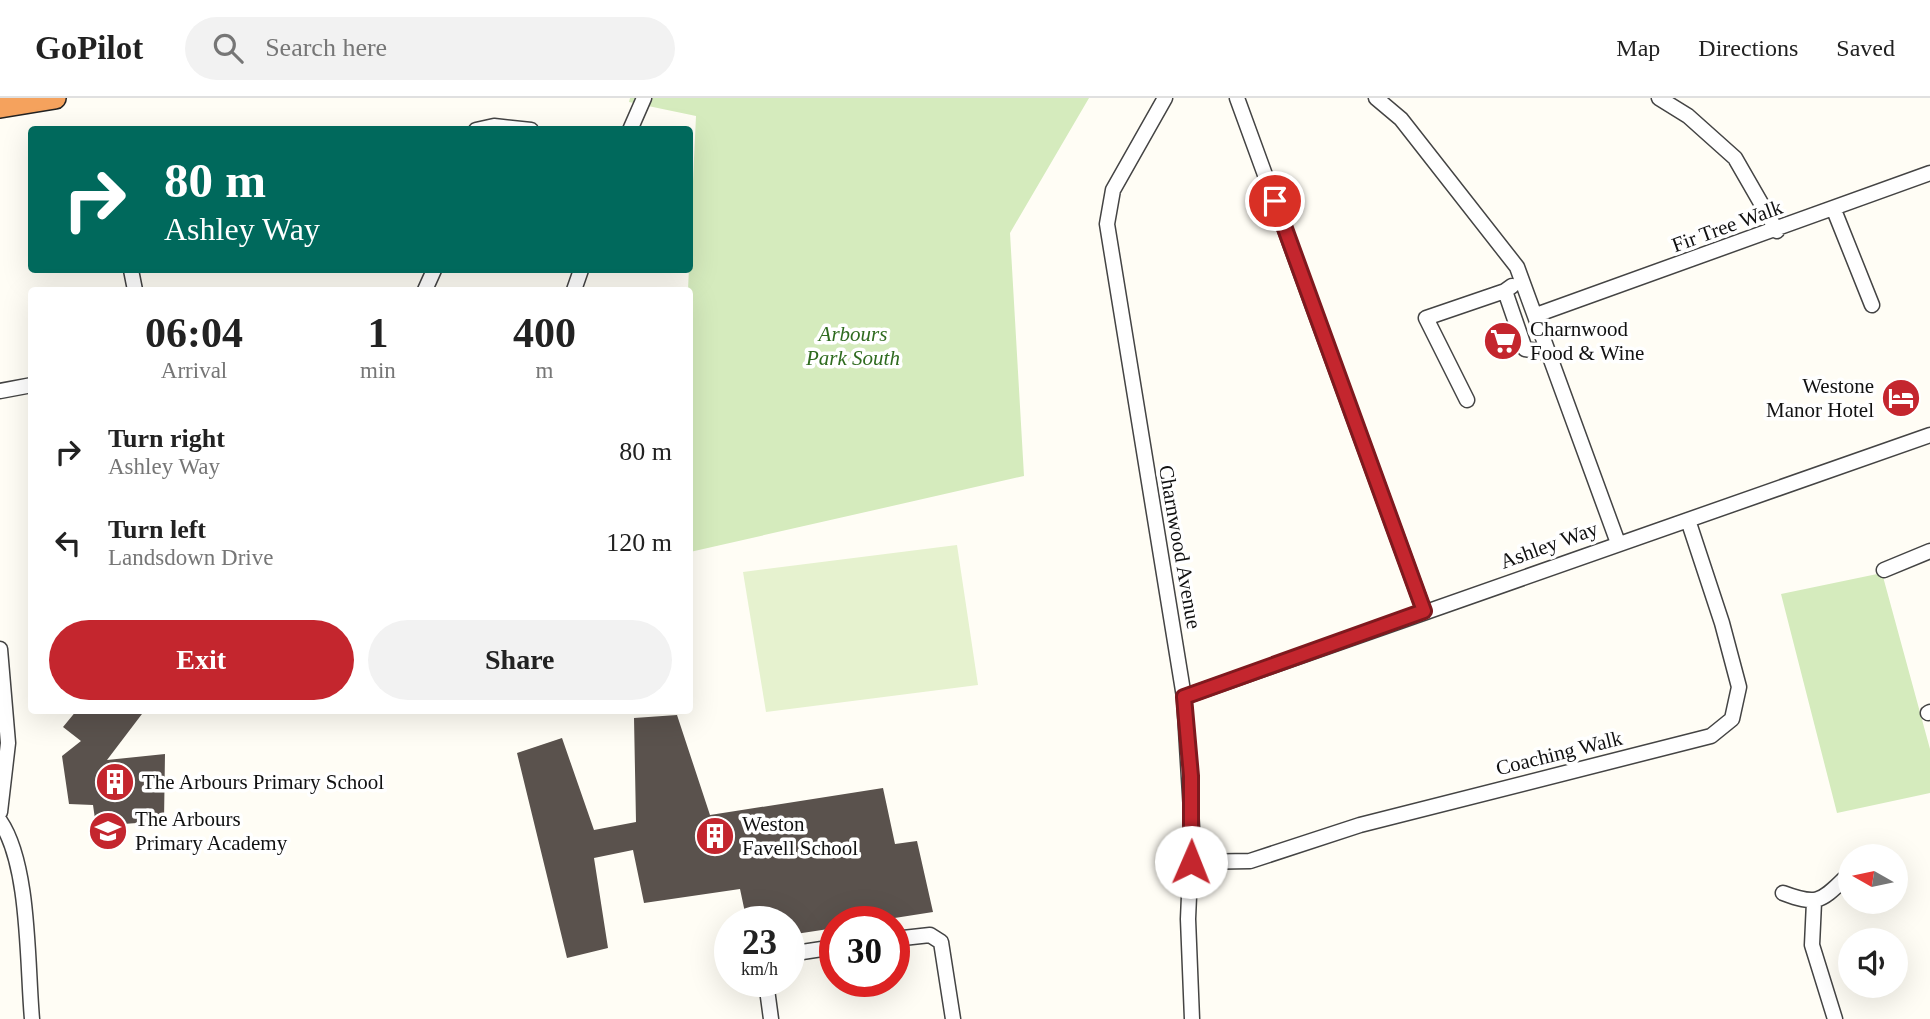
<!DOCTYPE html>
<html lang="en">
<head>
<meta charset="utf-8">
<style>
  :root { --surface:#fff; --page:#f2f2f2; --text:#222; --muted:#767676; --line:#e0e0e0; --accent:#c4262e }
  body { margin:0; font-family:"Times New Roman",serif; background:var(--page); color:var(--text); height:100vh; display:flex; flex-direction:column; font-size:26px; white-space:nowrap }
  * { box-sizing:border-box; margin:0 }
  p { font-size:23px; color:var(--muted) }
  .icon { flex:none; width:38px; height:38px; fill:none; stroke:currentColor; stroke-width:2; stroke-linecap:round; stroke-linejoin:round }
  .map { position:relative; flex:1; overflow:hidden }
  .drawer { position:absolute; left:28px; top:189px; width:665px; height:427px; display:flex; flex-direction:column; background:var(--surface); border-radius:7px; box-shadow:0 7px 28px #0002 }
  .drawer>* { flex:none }
  .guide { position:absolute; left:28px; top:28px; width:665px; height:147px; border-radius:7px; box-shadow:0 7px 28px #0002; background:#00695c; color:#fff; overflow:hidden }
  .needle { width:46px; rotate:279deg }
  .fabs { position:absolute; left:1838px; top:746px; display:grid; gap:14px }
  .fabs a { display:grid; place-items:center; width:70px; height:70px; border-radius:50%; background:var(--surface); box-shadow:0 7px 28px #0002; font-size:35px }
  .speed { position:absolute; left:714px; top:808px; display:flex; gap:14px; font-size:35px; font-weight:700; text-align:center }
  .speed>* { display:grid; place-content:center; width:91px; height:91px; border-radius:50%; background:var(--surface); box-shadow:0 7px 28px #0002; line-height:1 }
  .speed small { font-size:18px; font-weight:400 }
  .speed .limit { border:10px solid #d22; background:#fff; color:#111 }
  .pin { position:absolute; display:grid; place-items:center; width:60px; height:60px; color:#fff; margin:-30px; border:4px solid #fff; border-radius:50%; box-shadow:0 2px 7px #0007 }
  .me { position:absolute; width:77px; margin:-38px; rotate:1deg; stroke-linejoin:round; filter:drop-shadow(0 0 5px #0008) }
  .turn { display:flex; align-items:center; gap:24px; height:147px; padding:0 21px; font-size:32px }
  .turn .icon { width:91px; height:91px; stroke-width:2.5 }
  .turn b { display:block; font-size:49px; line-height:60px }
  .eta { display:flex; justify-content:space-evenly; align-items:center; height:119px; text-align:center }
  .eta b { font-size:42px; font-weight:600; line-height:49px }
  .button { display:flex; gap:14px; margin-top:auto; padding:14px 21px }
  .button a { flex:1; height:80px; border-radius:42px; background:var(--accent); color:#fff; font-size:28px; font-weight:600; line-height:80px; text-align:center }
  .button a+a { background:var(--page); color:var(--text) }
  ul { padding:0; list-style:none }
  li { display:flex; align-items:center; gap:21px; height:91px; padding:0 21px }
  li div { flex:1 }
  li b { display:block; font-size:26px }
  li em { font-style:normal }
  header { display:flex; align-items:center; gap:42px; box-sizing:border-box; height:98px; padding:0 35px; background:var(--surface); border-bottom:2px solid var(--line) }
  header strong { font-size:33px }
  nav { display:flex; gap:38px; margin-inline-start:auto; font-size:24px }
  .search { width:490px; height:63px; background:var(--page); display:flex; align-items:center; gap:18px; box-sizing:border-box; padding:0 24px; border-radius:38px; color:var(--muted); font-size:26px }
  .map>svg:first-child { display:block }
  .green { fill:#d5ebbd }
  .pitch { fill:#e6f2cf }
  .building { fill:#5a524d }
  .lines { fill:none; stroke-linecap:round; stroke-linejoin:round }
  .minor-casing { stroke:#444; stroke-width:17 }
  .highway-casing { stroke:#222; stroke-width:24 }
  .minor { stroke:#fff; stroke-width:14 }
  .highway { stroke:#f5a25d; stroke-width:21 }
  .route-casing { stroke:#7f191e; stroke-width:18 }
  .route { stroke:#c4262e; stroke-width:12 }
  .labels { text-anchor:middle; stroke-width:7; stroke-linejoin:round; paint-order:stroke }
  .street-label { font-size:21px; fill:#111; stroke:#fff }
  .poi-label { font-size:21px; fill:#111; stroke:#fff; text-anchor:start }
  .park-label { font-size:21px; font-style:italic; fill:#2f6b1f; stroke:#fff }
</style>
</head>
<body>
<header>
<strong>GoPilot</strong>
<div class="search"><svg class="icon" aria-label="search" viewBox="0 0 24 24"><circle cx="10" cy="10" r="6"/><path d="M15 15l6 6"/></svg>Search here</div>
<nav><a>Map</a><a>Directions</a><a>Saved</a></nav>
</header>
<div class="map">
<svg width="1930" height="921" viewBox="0 0 1930 921">
  <rect width="100%" height="100%" fill="#fffdf5"/>
  <!-- green -->
  <path class="green" d="M 630,0 L 1089,0 L 1010,135 L 1024,378 L 690,454 L 688,192 L 696,18 L 629,4 Z
    M 1882,475 L 1930,651 L 1930,695 L 1837,715 L 1781,496 Z"/>
  <!-- pitch -->
  <path class="pitch" d="M 957,447 L 978,587 L 766,614 L 743,474 Z"/>
  <!-- building -->
  <path class="building" d="M 77,612 L 145,612 L 107,662 L 165,656 L 164,723 L 96,728 L 93,707 L 69,706 L 62,658 L 81,643 L 63,629 Z
    M 677,617 L 710,717 L 883,690 L 895,746 L 917,743 L 933,814 L 869,824 L 835,824 L 835,830 L 789,837 L 789,824 L 747,824 L 740,791 L 644,805 L 633,752 L 594,760 L 608,850 L 567,860 L 517,655 L 562,640 L 594,732 L 636,724 L 634,620 Z"/>
  <g class="lines">
    <!-- minor casing -->
    <g class="minor-casing">
      <path id="minor" d="M 1165,0 L 1113,92 L 1107,126 L 1184,599 L 1192,729 L 1188,821 L 1192,921
        M 1237,0 L 1424,513
        M 1376,0 L 1401,21 L 1517,169 L 1618,445
        M 1659,0 L 1688,18 L 1735,60 L 1777,133
        M 476,32 L 494,28 L 531,32
        M 630,32 L 644,0
        M 1834,112 L 1872,207
        M 131,172 L 135,192
        M 1512,188 L 1505,193 L 1525,251 L 1549,255
        M 425,192 L 434,172
        M 574,192 L 581,172
        M 1536,217 L 1930,75
        M 0,293 L 32,287
        M 1467,302 L 1426,220 L 1505,193
        M 1884,472 L 1930,453
        M 0,551 L 8,645 L 0,714
        M 1184,599 L 1930,337
        M 1928,615 L 1930,614
        M 0,723 C 30,767 27,866 32,921
        M 1191,764 L 1250,763 L 1360,727 L 1711,638 L 1732,621 L 1739,589 L 1722,525 L 1688,422
        M 1783,795 C 1815,807 1820,805 1844,781
        M 1814,804 L 1812,847 L 1835,921
        M 894,841 L 930,837 L 941,844 L 953,921
        M 789,856 L 835,849
        M 766,884 L 771,921"/>
    </g>
    <!-- highway casing -->
    <g class="highway-casing">
      <path id="highway" d="M 0,9 L 55,0"/>
    </g>
    <!-- minor -->
    <use href="#minor" class="minor"/>
    <!-- highway -->
    <use href="#highway" class="highway"/>
  </g>
  <g class="lines">
    <!-- route casing -->
    <g class="route-casing">
      <path id="route" d="M 1191,764 L 1191,678 L 1184,599 L 1424,513 L 1275,103"/>
    </g>
    <!-- route -->
    <use href="#route" class="route"/>
  </g>
  <!-- icons -->
  <defs>
    <g id="supermarket-disc" transform="scale(2.0125)"><circle r="9.5" fill="#c4262e" stroke="#fff"/><path d="M-6-5.5h2.5l.6 2H6L4.5 2H-2.5L-4.4-4H-6ZM-1.5 3.2a1.3 1.3 0 1 0 .1 0ZM3 3.2a1.3 1.3 0 1 0 .1 0Z" fill="#fff"/></g>
    <g id="hotel-disc" transform="scale(2.0125)"><circle r="9.5" fill="#c4262e" stroke="#fff"/><path d="M-6-4.5h1.5V1H6V5H4.5V3h-9V5H-6ZM-4 0a1.8 1.8 0 1 1 3.6 0ZM.5 0V-2.5h3Q6-2.5 6 0Z" fill="#fff"/></g>
    <g id="building-disc" transform="scale(2.0125)"><circle r="9.5" fill="#c4262e" stroke="#fff"/><path d="M-4-6H4V6H1V3H-1V6H-4ZM-2.5-4.3h1.7v1.8h-1.7ZM.8-4.3h1.7v1.8H.8ZM-2.5-1h1.7V.8h-1.7ZM.8-1h1.7V.8H.8Z" fill="#fff"/></g>
    <g id="school-disc" transform="scale(2.0125)"><circle r="9.5" fill="#c4262e" stroke="#fff"/><path d="M0-5L7-2L0 1L-7-2ZM-4 1L0 2.5L4 1V4Q0 6-4 4Z" fill="#fff"/></g>
  </defs>
  <g fill-rule="evenodd">
    <use href="#supermarket-disc" x="1503" y="243"/>
    <use href="#hotel-disc" x="1901" y="300"/>
    <use href="#building-disc" x="115" y="684"/>
    <use href="#school-disc" x="108" y="733"/>
    <use href="#building-disc" x="715" y="738"/>
  </g>
  <g class="labels">
    <!-- street labels -->
    <g class="street-label">
      <text transform="translate(1727 128) rotate(-20)" y="7">Fir Tree Walk</text>
      <text transform="translate(1549 447) rotate(-20)" y="7">Ashley Way</text>
      <text transform="translate(1180 449) rotate(80)" y="7">Charnwood Avenue</text>
      <text transform="translate(1559 655) rotate(-14)" y="7">Coaching Walk</text>
    </g>
    <!-- poi labels -->
    <g class="poi-label">
      <text x="1530" y="238">Charnwood<tspan x="1530" dy="24">Food &amp; Wine</tspan></text>
      <text x="1874" y="295" text-anchor="end">Westone<tspan x="1874" dy="24">Manor Hotel</tspan></text>
      <text x="142" y="691">The Arbours Primary School</text>
      <text x="135" y="728">The Arbours<tspan x="135" dy="24">Primary Academy</tspan></text>
      <text x="742" y="733">Weston<tspan x="742" dy="24">Favell School</tspan></text>
    </g>
    <!-- park labels -->
    <g class="park-label">
      <text x="853" y="243">Arbours<tspan x="853" dy="24">Park South</tspan></text>
    </g>
  </g>
</svg>
<div class="fabs">
<a><svg class="needle" viewBox="-14 -14 28 28"><path d="M0-13l5 13h-10z" fill="#e53935"/><path d="M0 13l5-13h-10z" fill="#767676"/></svg></a>
<a><svg class="icon" aria-label="sound" viewBox="0 0 24 24"><path d="M4 9h4l5-4v14l-5-4H4zM17 9q2 3 0 6"/></svg></a>
</div>
<div class="speed"><div>23<small>km/h</small></div><div class="limit">30</div></div>
<div class="pin" style="left:1275px;top:103px;background:#d93025"><svg class="icon" aria-label="arrive" viewBox="0 0 24 24"><path d="M6 21V4h12l-3 4 3 4H6"/></svg></div>
<svg class="me" style="left:1191px;top:764px" viewBox="-20 -20 40 40"><circle r="19" fill="#fff"/><path d="M0-13L10 11 0 6-10 11z" fill="#c4262e"/></svg>
<div class="guide">
<div class="turn"><svg class="icon" aria-label="right" viewBox="0 0 24 24"><path d="M7 20v-9h11M14 6l5 5-5 5"/></svg><div><b>80 m</b>Ashley Way</div></div>
</div>
<section class="drawer">
<div class="eta">
<div><b>06:04</b><p>Arrival</p></div>
<div><b>1</b><p>min</p></div>
<div><b>400</b><p>m</p></div>
</div>
<ul>
<li><svg class="icon" aria-label="right" viewBox="0 0 24 24"><path d="M7 20v-9h11M14 6l5 5-5 5"/></svg><div><b>Turn right</b><p>Ashley Way</p></div><em>80 m</em></li>
<li><svg class="icon" aria-label="left" viewBox="0 0 24 24"><path d="M17 20v-9H6M10 6l-5 5 5 5"/></svg><div><b>Turn left</b><p>Landsdown Drive</p></div><em>120 m</em></li>
</ul>
<div class="button"><a>Exit</a><a>Share</a></div>
</section>
</div>
</body>
</html>
